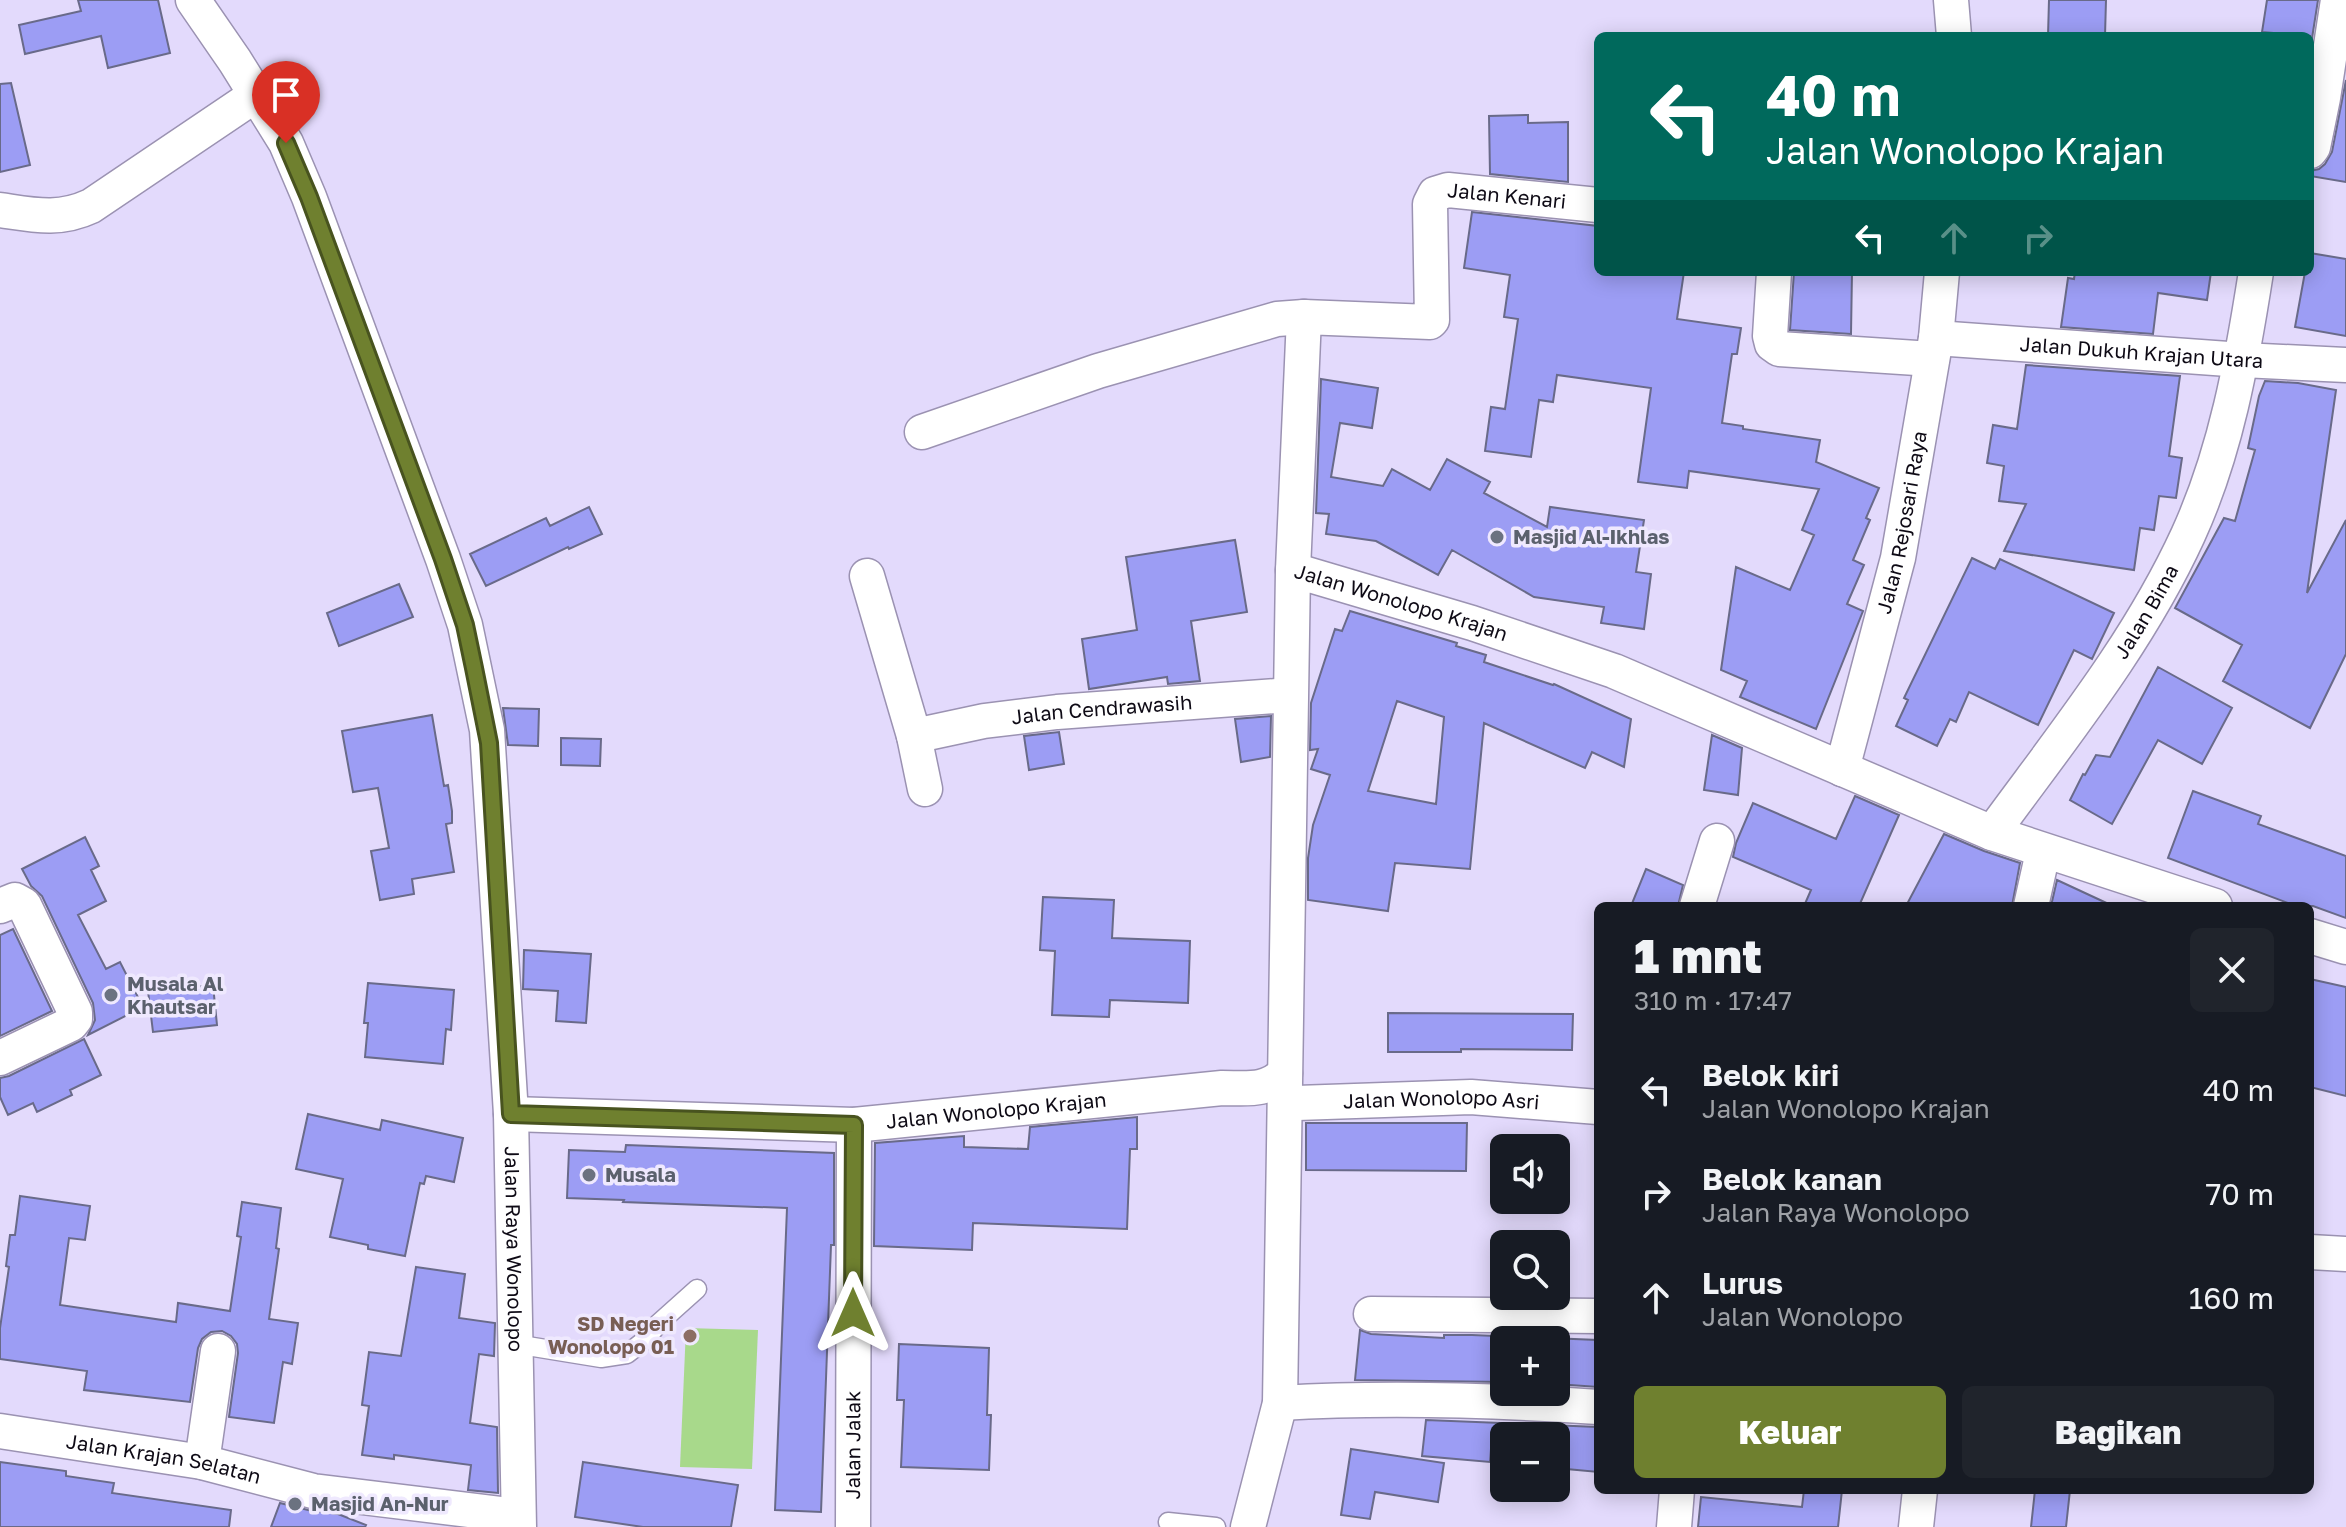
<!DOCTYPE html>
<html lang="id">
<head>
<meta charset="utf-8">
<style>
  :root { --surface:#171b24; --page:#20242c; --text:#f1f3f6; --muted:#9ea1a6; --accent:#6f802f }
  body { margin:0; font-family:"Golos Text",sans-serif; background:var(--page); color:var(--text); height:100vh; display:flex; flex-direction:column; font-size:30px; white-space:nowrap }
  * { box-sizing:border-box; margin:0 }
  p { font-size:26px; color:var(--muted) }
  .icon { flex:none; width:44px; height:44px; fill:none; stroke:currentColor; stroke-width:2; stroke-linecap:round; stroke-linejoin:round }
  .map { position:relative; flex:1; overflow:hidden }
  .side { position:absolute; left:1594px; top:902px; width:720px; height:592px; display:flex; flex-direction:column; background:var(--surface); border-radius:12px; box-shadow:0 4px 20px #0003 }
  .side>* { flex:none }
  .top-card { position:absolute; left:1594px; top:32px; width:720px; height:244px; border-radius:12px; box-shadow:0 4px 20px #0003; background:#00695c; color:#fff; overflow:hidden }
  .buttons { position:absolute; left:1490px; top:1134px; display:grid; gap:16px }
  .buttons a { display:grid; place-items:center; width:80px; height:80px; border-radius:12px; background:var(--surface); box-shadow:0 4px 20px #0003; font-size:40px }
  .pin { position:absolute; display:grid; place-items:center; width:68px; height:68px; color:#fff; margin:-82px -34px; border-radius:50% 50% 50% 0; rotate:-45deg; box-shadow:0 0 8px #0007 }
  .pin .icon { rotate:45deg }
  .me { position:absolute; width:88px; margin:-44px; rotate:0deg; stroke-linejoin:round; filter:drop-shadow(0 0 6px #0008) }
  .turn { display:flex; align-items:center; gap:28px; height:168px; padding:0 40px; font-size:36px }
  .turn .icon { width:104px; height:104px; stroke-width:2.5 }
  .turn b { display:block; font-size:56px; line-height:68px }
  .lanes { display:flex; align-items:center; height:76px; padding:0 40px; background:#0003; justify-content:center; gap:40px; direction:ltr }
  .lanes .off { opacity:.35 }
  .round { display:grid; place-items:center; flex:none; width:84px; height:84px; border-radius:12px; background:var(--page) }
  .summary { display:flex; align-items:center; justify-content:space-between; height:136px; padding:0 40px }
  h1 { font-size:48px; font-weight:800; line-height:60px }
  .cta { display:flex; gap:16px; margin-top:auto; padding:16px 40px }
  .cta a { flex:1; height:92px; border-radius:12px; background:var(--accent); color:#fff; font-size:32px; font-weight:800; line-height:92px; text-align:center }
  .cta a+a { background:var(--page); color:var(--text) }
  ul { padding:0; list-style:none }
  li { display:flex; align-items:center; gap:24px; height:104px; padding:0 40px }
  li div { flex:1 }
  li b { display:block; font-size:30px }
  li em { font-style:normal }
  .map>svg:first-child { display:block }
  .green { fill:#a8d98b }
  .building { fill:#9c9df4; stroke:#696a89; stroke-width:2; fill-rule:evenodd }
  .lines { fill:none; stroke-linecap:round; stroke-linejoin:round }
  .lane-casing { stroke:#9b92b2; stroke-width:21 }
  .street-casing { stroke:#9b92b2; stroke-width:37 }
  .lane { stroke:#fff; stroke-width:18 }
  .street { stroke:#fff; stroke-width:34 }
  .route-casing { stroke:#48531f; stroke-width:20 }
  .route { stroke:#6f802f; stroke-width:14 }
  .worship-dot { fill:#6b7280; stroke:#efe9fe; stroke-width:3 }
  .education-dot { fill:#8d6e63; stroke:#efe9fe; stroke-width:3 }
  .labels { text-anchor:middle; stroke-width:7; stroke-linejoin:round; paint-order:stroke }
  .street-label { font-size:20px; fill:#0e0a15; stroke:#efe9fe }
  .worship-label { font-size:20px; font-weight:bold; fill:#5b616d; stroke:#efe9fe; text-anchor:start }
  .education-label { font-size:20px; font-weight:bold; fill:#785e54; stroke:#efe9fe; text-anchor:end }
</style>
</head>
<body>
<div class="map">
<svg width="2346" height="1527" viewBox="0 0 2346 1527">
  <rect width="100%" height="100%" fill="#e3dafc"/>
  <!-- green -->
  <path class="green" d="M 686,1328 L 758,1330 L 752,1469 L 680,1467 Z"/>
  <!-- building -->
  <path class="building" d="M 78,0 L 158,0 L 170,53 L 108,68 L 101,36 L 25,54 L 19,25 L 81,11 Z
    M 2049,0 L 2106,0 L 2105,36 L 2048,36 Z
    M 2267,0 L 2318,0 L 2310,51 L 2310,36 L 2262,32 Z
    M 2346,80 L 2346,182 L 2310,176 L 2310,171 L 2319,169 L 2325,164 L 2332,152 Z
    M 11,83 L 30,165 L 0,172 L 0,84 Z
    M 1528,115 L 1528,123 L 1568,122 L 1568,182 L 1490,174 L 1489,116 Z
    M 1472,212 L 1598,226 L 1598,272 L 1684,272 L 1677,319 L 1741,328 L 1737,354 L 1732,354 L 1722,423 L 1743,426 L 1743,429 L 1820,440 L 1816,462 L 1879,488 L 1866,518 L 1870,520 L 1853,560 L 1864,565 L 1847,604 L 1863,611 L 1816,729 L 1740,697 L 1747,681 L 1721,670 L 1736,567 L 1790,590 L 1814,535 L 1802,530 L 1819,489 L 1689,471 L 1687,488 L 1638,482 L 1651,388 L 1557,375 L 1553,402 L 1539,400 L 1531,457 L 1485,451 L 1491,407 L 1505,409 L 1518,319 L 1504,317 L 1510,275 L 1464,268 Z
    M 2310,253 L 2346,259 L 2346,336 L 2295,327 L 2305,272 L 2310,272 Z
    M 1794,272 L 1852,272 L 1851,334 L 1790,330 Z
    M 2075,272 L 2211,272 L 2207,300 L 2158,293 L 2153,334 L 2061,327 L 2068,278 L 2074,279 Z
    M 2026,365 L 2180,376 L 2169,456 L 2182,458 L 2176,498 L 2159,496 L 2154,530 L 2140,528 L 2134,570 L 2004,551 L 2026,504 L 1999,501 L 2004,466 L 1987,463 L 1993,425 L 2017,429 Z
    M 1321,379 L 1378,388 L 1372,428 L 1340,423 L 1331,477 L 1383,486 L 1392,469 L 1430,490 L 1447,459 L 1490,482 L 1484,493 L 1547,527 L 1550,507 L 1644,520 L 1636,572 L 1651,574 L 1644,629 L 1601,623 L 1604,607 L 1534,597 L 1452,550 L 1438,575 L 1376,541 L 1326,534 L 1329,514 L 1316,513 Z
    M 2265,381 L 2298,383 L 2336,390 L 2307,593 L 2346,520 L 2346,654 L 2310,728 L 2223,681 L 2242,645 L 2175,608 L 2224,518 L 2235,521 L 2255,450 L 2248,448 L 2259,396 Z
    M 589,507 L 602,534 L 569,549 L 568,547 L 486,586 L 470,554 L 546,518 L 550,526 Z
    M 1235,540 L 1247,612 L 1191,621 L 1200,681 L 1168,684 L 1167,677 L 1089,689 L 1082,639 L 1137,630 L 1126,557 Z
    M 1972,558 L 1995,569 L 2000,559 L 2114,613 L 2092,659 L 2074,650 L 2038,725 L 1969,692 L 1956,722 L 1950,719 L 1937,746 L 1896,726 L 1908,700 L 1904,698 Z
    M 399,584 L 413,617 L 339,646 L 327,613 Z
    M 1350,611 L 1457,643 L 1456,646 L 1486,655 L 1484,662 L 1553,685 L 1554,684 L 1631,719 L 1624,767 L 1592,752 L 1585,768 L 1484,723 L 1470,869 L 1395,863 L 1388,911 L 1308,900 L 1308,858 L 1313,825 L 1330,775 L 1311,769 L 1318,749 L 1310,750 L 1311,703 L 1335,629 L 1342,631 ZM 1397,701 L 1444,717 L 1436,804 L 1368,791 Z
    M 2158,667 L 2232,708 L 2202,764 L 2158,740 L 2112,824 L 2070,800 L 2083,774 L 2085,775 L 2096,755 L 2110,757 Z
    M 503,708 L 539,709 L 538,746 L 508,745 Z
    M 432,715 L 444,786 L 448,785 L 452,811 L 452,823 L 446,824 L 454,872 L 412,879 L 414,894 L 380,900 L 371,851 L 389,848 L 378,788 L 353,792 L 342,731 Z
    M 1271,716 L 1270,757 L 1241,762 L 1235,719 Z
    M 1059,732 L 1064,764 L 1029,770 L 1024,736 Z
    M 1712,735 L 1742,748 L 1738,795 L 1704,790 Z
    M 561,738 L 601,739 L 600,766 L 561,765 Z
    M 2193,791 L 2261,816 L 2258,824 L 2346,856 L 2346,918 L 2313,906 L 2296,906 L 2168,858 Z
    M 1855,796 L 1899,815 L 1859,906 L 1804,906 L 1811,890 L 1733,857 L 1736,843 L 1753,803 L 1836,839 Z
    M 1944,834 L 1984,851 L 2020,863 L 2012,906 L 1906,906 Z
    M 85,837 L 99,866 L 91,870 L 106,901 L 78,915 L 106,969 L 120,962 L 143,1007 L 88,1035 L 95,1020 L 93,1003 L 42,896 L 31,886 L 22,869 Z
    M 1646,869 L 1683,885 L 1678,906 L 1631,906 Z
    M 2057,880 L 2113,906 L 2051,906 Z
    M 1043,897 L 1114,900 L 1112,938 L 1190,941 L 1188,1003 L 1110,1000 L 1109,1017 L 1052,1015 L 1055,951 L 1040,950 Z
    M 13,929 L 52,1011 L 0,1036 L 0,935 Z
    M 524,950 L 591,954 L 586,1023 L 556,1021 L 558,991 L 523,989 Z
    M 2310,979 L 2346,987 L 2346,1096 L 2310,1087 Z
    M 368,983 L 454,990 L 451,1030 L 446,1029 L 443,1064 L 365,1057 L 368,1023 L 364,1023 Z
    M 213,985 L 217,1025 L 153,1032 L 148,991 Z
    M 1388,1013 L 1573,1014 L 1572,1050 L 1461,1049 L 1461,1052 L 1388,1052 Z
    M 84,1039 L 101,1075 L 70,1090 L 72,1095 L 37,1112 L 33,1103 L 8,1115 L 0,1097 L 0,1078 L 9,1076 Z
    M 308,1114 L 380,1130 L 382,1120 L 463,1138 L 454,1182 L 426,1176 L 424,1184 L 420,1183 L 405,1256 L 368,1249 L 368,1245 L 330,1237 L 343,1179 L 296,1169 Z
    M 1137,1117 L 1137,1149 L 1130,1149 L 1127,1229 L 973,1223 L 972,1250 L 874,1246 L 875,1143 L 964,1136 L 964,1147 L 1028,1149 L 1030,1127 Z
    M 1306,1123 L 1467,1123 L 1466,1171 L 1306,1170 Z
    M 626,1145 L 834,1153 L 834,1245 L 831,1245 L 821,1512 L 775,1510 L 787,1208 L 623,1202 L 624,1200 L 567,1198 L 569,1150 L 625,1152 Z
    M 20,1196 L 90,1206 L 85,1240 L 69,1238 L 60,1305 L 176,1322 L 178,1303 L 230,1311 L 241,1237 L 237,1236 L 242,1202 L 281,1208 L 276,1248 L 279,1249 L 269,1319 L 298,1323 L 292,1364 L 283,1362 L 274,1423 L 229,1417 L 238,1353 L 237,1344 L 231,1336 L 222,1331 L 211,1332 L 202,1339 L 198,1348 L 190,1402 L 84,1390 L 87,1371 L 0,1359 L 0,1328 L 9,1267 L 6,1266 L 10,1235 L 15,1235 Z
    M 416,1267 L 465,1274 L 459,1318 L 495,1323 L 494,1356 L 479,1354 L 470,1423 L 497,1427 L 498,1493 L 468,1490 L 471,1465 L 394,1455 L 394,1459 L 362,1455 L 369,1406 L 362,1405 L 369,1352 L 401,1356 Z
    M 1360,1330 L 1371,1334 L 1444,1338 L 1444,1335 L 1472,1335 L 1598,1340 L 1598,1387 L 1556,1384 L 1556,1340 L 1504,1340 L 1504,1382 L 1355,1380 Z
    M 899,1344 L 989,1348 L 987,1415 L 991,1415 L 989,1470 L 901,1467 L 904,1400 L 897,1400 Z
    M 1426,1420 L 1598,1427 L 1598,1472 L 1556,1468 L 1556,1436 L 1492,1436 L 1490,1462 L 1422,1456 Z
    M 1351,1449 L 1444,1463 L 1438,1502 L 1375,1492 L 1370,1519 L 1341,1515 Z
    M 0,1462 L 66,1471 L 66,1476 L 114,1483 L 112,1493 L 231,1510 L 229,1527 L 0,1527 Z
    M 583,1462 L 738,1485 L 731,1527 L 643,1527 L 575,1517 Z
    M 1804,1490 L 1842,1490 L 1838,1527 L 1698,1527 L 1701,1497 L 1802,1507 Z
    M 2035,1490 L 2070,1490 L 2066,1527 L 2031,1527 Z
    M 280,1503 L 308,1510 L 338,1514 L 366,1525 L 365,1527 L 271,1527 Z"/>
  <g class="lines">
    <!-- lane casing -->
    <g class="lane-casing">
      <path id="lane" d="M 515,1344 L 601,1358 L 627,1354 L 645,1340 L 659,1323 L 697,1289
        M 1168,1522 L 1216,1527"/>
    </g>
    <!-- street casing -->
    <g class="street-casing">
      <g id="street">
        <path id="s1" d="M 193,0 L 235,61 L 286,143 L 309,197 L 443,559 L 465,625 L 487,730 L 511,1114 L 519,1527"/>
        <path d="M 1951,0 L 1954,36"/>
        <path d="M 2310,151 L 2313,147 L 2323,98 L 2338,0"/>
        <path d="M 0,210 C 34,215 59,221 91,206 L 254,96"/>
        <path d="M 1774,272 L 1770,336 L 1772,344 L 1779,349 L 1932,359"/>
        <path id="s2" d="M 1936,338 L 2242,360 L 2346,365"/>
        <path d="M 922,432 L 1098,371 L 1277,319 L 1304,317"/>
        <path id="s3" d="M 1293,570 L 1304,317 L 1430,322 L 1432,320 L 1430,204 L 1435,194 L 1448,190 L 1598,205"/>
        <path d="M 867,576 L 914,736 L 925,789"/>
        <path id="s4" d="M 914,736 L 984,721 L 1057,712 L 1290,695"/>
        <path id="s5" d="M 1842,769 L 1898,558 L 1936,338 L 1942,272"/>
        <path id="s6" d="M 1992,833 C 2062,737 2138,644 2188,535 C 2226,452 2242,362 2256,272"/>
        <path d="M 0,906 L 15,900 L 24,905 L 75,1012 L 75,1019 L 71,1024 L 0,1058"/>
        <path d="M 1697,906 L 1717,841"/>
        <path d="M 2031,906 L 2043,852"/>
        <path d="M 2310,936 L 2346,947"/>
        <path id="s7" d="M 1287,1097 L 1297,1103 L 1471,1097 L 1598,1107"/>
        <path id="s8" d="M 511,1114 L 854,1125 L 1222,1088 C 1248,1088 1266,1092 1285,1073"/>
        <path d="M 2310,1252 L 2346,1254"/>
        <path d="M 1371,1314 L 1598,1316"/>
        <path d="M 1280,1403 C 1386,1397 1492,1400 1598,1407"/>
        <path id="s9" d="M 0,1431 L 202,1462 L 313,1491 L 518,1516"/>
        <path d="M 202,1462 L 218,1351"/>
        <path id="s10" d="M 853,1527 L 854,1125"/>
        <path id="s11" d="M 1248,1527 L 1280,1403 L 1293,570 L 1472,623 L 1614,671 L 1992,833 L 2215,906"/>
        <path d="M 1674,1527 L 1677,1490"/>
        <path d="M 1916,1527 L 1920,1490"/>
      </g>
    </g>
    <!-- lane -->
    <use href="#lane" class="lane"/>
    <!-- street -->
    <use href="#street" class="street"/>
  </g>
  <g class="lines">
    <!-- route casing -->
    <g class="route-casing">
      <path id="route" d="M 286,143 L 309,197 L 443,559 L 465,625 L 474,668 L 489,743 L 511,1114 L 854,1125 L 853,1313"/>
    </g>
    <!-- route -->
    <use href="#route" class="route"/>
  </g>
  <!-- markers -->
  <g class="worship-dot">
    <circle cx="1497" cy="537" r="8"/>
    <circle cx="111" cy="995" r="8"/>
    <circle cx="589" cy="1175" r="8"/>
    <circle cx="295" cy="1504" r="8"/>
  </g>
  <circle class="education-dot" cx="690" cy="1336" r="8"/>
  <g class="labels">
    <!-- street labels -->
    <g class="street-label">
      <text dy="7" stroke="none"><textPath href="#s3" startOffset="582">Jalan Kenari</textPath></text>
      <text dy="7" stroke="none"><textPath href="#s2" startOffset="206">Jalan Dukuh Krajan Utara</textPath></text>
      <text dy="7" stroke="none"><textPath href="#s5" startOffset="254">Jalan Rejosari Raya</textPath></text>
      <text dy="7" stroke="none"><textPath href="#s11" startOffset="1074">Jalan Wonolopo Krajan</textPath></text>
      <text dy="7" stroke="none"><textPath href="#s6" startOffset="270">Jalan Bima</textPath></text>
      <text dy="7" stroke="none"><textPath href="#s4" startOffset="190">Jalan Cendrawasih</textPath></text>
      <text dy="7" stroke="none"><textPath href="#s7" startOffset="156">Jalan Wonolopo Asri</textPath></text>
      <text dy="7" stroke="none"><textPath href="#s8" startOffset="486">Jalan Wonolopo Krajan</textPath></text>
      <text dy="7" stroke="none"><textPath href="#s1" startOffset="1312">Jalan Raya Wonolopo</textPath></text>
      <text dy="7" stroke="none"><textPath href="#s10" startOffset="82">Jalan Jalak</textPath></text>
      <text dy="7" stroke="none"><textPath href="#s9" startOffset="166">Jalan Krajan Selatan</textPath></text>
    </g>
    <!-- worship labels -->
    <g class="worship-label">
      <text x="1513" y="544">Masjid Al-Ikhlas</text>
      <text x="127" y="991">Musala Al<tspan x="127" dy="23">Khautsar</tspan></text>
      <text x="605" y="1182">Musala</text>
      <text x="311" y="1511">Masjid An-Nur</text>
    </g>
    <!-- education labels -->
    <g class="education-label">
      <text x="674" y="1331">SD Negeri<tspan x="674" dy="23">Wonolopo 01</tspan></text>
    </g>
  </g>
</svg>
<div class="buttons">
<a><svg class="icon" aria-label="sound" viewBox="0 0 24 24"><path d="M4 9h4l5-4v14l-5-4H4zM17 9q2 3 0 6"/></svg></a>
<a><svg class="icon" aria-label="search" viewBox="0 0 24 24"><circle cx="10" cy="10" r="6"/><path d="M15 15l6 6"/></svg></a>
<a>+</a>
<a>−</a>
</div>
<div class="pin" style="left:286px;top:143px;background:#d93025"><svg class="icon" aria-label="arrive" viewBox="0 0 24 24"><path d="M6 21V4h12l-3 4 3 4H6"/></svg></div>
<svg class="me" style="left:853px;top:1313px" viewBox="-20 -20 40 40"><path d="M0-17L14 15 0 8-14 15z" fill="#6f802f" stroke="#fff" stroke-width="4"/></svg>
<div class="top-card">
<div class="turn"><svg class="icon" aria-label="left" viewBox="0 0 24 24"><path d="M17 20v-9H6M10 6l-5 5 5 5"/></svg><div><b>40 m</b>Jalan Wonolopo Krajan</div></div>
<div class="lanes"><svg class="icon" aria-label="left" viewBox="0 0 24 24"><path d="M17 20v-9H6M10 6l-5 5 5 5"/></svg><svg class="icon off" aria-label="ahead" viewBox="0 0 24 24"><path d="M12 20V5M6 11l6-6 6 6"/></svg><svg class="icon off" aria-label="right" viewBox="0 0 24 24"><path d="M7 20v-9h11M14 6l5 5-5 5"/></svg></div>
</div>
<section class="side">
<div class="summary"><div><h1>1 mnt</h1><p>310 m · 17:47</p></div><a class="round"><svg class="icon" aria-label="close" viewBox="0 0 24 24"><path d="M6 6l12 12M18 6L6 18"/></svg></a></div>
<ul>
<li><svg class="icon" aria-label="left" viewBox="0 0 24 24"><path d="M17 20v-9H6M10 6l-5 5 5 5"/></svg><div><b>Belok kiri</b><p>Jalan Wonolopo Krajan</p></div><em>40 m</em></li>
<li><svg class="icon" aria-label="right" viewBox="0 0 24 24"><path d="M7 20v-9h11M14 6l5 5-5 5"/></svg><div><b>Belok kanan</b><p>Jalan Raya Wonolopo</p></div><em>70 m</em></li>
<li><svg class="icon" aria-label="ahead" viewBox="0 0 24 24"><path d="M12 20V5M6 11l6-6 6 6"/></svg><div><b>Lurus</b><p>Jalan Wonolopo</p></div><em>160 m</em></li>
</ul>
<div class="cta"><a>Keluar</a><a>Bagikan</a></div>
</section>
</div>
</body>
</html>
